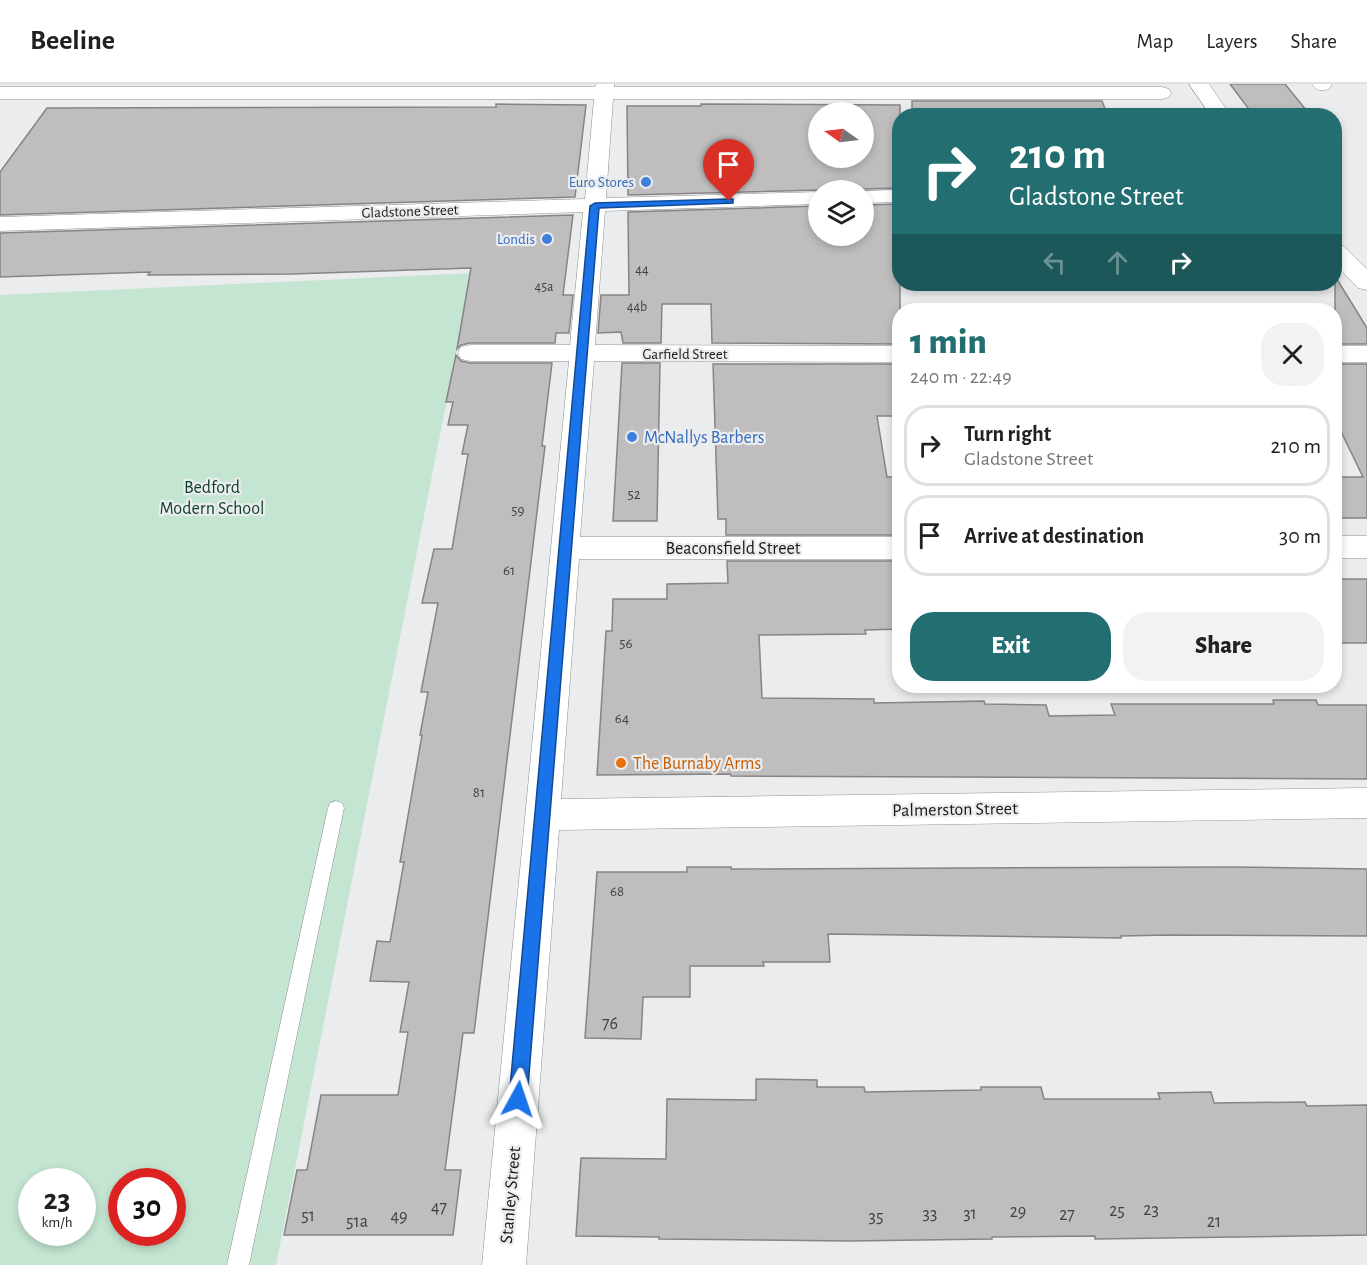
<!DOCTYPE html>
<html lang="en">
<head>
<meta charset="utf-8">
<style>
  :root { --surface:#fff; --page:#f2f2f2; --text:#202124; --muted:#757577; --line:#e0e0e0; --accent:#236e70 }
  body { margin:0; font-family:"Alegreya Sans",sans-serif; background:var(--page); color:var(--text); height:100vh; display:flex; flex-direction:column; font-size:22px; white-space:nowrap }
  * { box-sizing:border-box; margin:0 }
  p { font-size:20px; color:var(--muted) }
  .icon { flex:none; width:33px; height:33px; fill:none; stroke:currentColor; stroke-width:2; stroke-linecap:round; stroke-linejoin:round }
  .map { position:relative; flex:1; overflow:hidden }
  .details { position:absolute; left:892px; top:219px; width:450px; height:390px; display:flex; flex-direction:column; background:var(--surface); border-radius:24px; box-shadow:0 3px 9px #0003 }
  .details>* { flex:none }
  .hud { position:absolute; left:892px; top:24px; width:450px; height:183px; border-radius:24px; box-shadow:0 3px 9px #0003; background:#236e70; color:#fff; overflow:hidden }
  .needle { width:39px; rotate:284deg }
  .buttons { position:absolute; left:808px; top:18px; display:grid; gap:12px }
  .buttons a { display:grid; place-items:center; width:66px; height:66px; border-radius:50%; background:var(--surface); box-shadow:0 3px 9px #0003; font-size:30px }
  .speed { position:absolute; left:18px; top:1084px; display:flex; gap:12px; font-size:30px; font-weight:700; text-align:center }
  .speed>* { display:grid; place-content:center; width:78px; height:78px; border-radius:50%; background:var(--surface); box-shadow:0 3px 9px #0003; line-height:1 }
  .speed small { font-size:15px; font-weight:400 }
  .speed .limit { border:9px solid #d22; background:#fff; color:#111 }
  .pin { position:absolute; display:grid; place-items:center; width:51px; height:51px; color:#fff; margin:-62px -26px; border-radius:50% 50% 50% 0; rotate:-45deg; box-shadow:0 0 6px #0007 }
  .pin .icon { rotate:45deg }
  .me { position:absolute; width:66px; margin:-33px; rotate:5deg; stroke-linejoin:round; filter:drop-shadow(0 0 4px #0008) }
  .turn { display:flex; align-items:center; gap:21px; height:126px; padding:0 18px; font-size:27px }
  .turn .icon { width:78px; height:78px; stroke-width:2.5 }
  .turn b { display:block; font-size:42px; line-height:51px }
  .lanes { display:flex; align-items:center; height:57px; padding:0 18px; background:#0003; justify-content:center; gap:30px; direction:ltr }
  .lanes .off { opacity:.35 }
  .round { display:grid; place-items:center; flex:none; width:63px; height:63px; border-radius:24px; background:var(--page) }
  .head { display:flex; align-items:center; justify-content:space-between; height:102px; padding:0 18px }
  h1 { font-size:36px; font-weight:800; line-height:45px; color:var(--accent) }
  .primary-button { display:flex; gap:12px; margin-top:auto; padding:12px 18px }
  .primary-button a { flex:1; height:69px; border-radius:24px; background:var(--accent); color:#fff; font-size:24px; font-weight:800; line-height:69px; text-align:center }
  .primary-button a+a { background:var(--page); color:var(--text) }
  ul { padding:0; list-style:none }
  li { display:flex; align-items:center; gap:18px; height:81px; margin:0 12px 9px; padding:0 6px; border:3px solid var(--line); border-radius:24px }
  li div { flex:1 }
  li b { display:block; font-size:22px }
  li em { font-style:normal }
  header { display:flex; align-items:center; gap:36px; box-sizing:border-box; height:84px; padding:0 30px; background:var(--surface); border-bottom:2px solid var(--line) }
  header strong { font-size:28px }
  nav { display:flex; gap:33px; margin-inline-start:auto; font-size:21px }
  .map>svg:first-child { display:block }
  .green { fill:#c4e5d2; fill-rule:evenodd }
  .building { fill:#bfbdbe; stroke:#868485; stroke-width:1.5; fill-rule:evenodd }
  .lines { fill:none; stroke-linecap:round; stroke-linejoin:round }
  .service-casing { stroke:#8e8e90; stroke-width:1 }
  .minor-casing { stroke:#8e8e90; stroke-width:1 }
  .tertiary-casing { stroke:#8e8e90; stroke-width:1 }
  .service { fill:#fff; fill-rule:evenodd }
  .minor { fill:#fff; fill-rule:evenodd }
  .tertiary { fill:#fff; fill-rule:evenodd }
  .route { fill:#1a73e8; stroke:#114b97; stroke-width:1.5 }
  .shop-dot { fill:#3f7fe0; stroke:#ebecee; stroke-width:2 }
  .food-dot { fill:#e8710a; stroke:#ebecee; stroke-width:2 }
  .labels { text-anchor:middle; stroke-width:4.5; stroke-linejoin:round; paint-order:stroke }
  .far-number-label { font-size:14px; fill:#424243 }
  .far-shop-label { font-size:15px; fill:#366cbe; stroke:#ebecee; text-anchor:end }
  .far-street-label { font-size:15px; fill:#19191a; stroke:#ebecee }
  .number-label { font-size:15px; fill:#424243 }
  .shop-label { font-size:18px; fill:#366cbe; stroke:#ebecee; text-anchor:start }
  .park-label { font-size:18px; fill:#0c3f29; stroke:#ebecee }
  .street-label { font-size:18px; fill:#19191a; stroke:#ebecee }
  .food-label { font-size:18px; fill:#c56008; stroke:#ebecee; text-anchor:start }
  .near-number-label { font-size:18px; fill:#424243 }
</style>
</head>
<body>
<header>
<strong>Beeline</strong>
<nav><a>Map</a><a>Layers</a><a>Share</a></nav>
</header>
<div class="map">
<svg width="1367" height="1181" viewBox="0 0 1367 1181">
  <rect width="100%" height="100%" fill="#ebecee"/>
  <!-- green -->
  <path class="green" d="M 472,189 L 276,1181 L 0,1181 L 0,211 ZM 32,1098 L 82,1098 L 82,1149 L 32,1149 ZM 122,1098 L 172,1098 L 172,1149 L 122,1149 Z"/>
  <!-- building -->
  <path class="building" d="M 1230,0 L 1285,0 L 1311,32 L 1254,32 Z
    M 912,17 L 1102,17 L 1108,32 L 912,32 Z
    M 496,20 L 586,21 L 575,113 L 0,131 L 0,88 L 47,24 L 496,23 Z
    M 701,20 L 900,21 L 900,104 L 628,111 L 627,22 L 701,22 ZM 819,28 L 864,28 L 864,74 L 819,74 Z
    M 900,120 L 900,260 L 712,259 L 711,220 L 662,220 L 661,259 L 623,259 L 621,248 L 598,249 L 601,211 L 629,211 L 628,128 L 819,122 L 819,152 L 864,152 L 864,121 Z
    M 573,131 L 563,211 L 573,211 L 569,249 L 556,249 L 555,259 L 470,259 L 461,261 L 457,265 L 471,184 L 292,190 L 148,191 L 150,188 L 0,193 L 0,149 Z
    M 1335,192 L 1367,244 L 1367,260 L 1335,260 Z
    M 456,271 L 461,277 L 470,279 L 552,279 L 542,362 L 545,362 L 474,949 L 463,949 L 445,1086 L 461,1086 L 453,1151 L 284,1151 L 297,1086 L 307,1086 L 321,1011 L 398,1011 L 408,948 L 400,948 L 409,898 L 370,897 L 377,857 L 390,858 L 404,778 L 400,778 L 422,651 L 420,651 L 428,608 L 421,608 L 438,519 L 422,519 L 434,465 L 452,465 L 468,370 L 462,370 L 468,341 L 448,341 L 453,318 L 446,318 Z
    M 622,279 L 660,279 L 657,437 L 613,437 Z
    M 713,280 L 900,280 L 900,332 L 877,332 L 887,393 L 900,393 L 900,451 L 726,451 L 726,435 L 718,435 Z
    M 1335,280 L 1367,280 L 1367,434 L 1335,434 L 1335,393 L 1363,393 L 1335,335 Z
    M 727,477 L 900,477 L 900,545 L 865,546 L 866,550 L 759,551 L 762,614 L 874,615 L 874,619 L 984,617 L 985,620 L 1046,621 L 1049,632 L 1115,631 L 1111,620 L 1274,620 L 1273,616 L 1316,616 L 1318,621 L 1367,621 L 1367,695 L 731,692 L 730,690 L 597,691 L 606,547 L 612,547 L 613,515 L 667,515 L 667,500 L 728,499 Z
    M 1335,495 L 1367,495 L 1367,559 L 1335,559 Z
    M 687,783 L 731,783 L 731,785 L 1232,783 L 1367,785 L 1367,852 L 1169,851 L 1121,852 L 1121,854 L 828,850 L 830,878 L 763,878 L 764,882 L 690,882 L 690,913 L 643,913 L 641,955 L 585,954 L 597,788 L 687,788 Z
    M 756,995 L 817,996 L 817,1003 L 864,1003 L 865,1008 L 981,1006 L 981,1003 L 1041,1003 L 1044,1015 L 1160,1015 L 1158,1009 L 1211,1008 L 1214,1019 L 1305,1018 L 1307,1022 L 1367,1021 L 1367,1151 L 1095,1155 L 1095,1152 L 992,1153 L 992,1155 L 849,1157 L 659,1155 L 659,1153 L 576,1152 L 581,1074 L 666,1075 L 667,1015 L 756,1016 Z"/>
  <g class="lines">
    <!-- service casing -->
    <g class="service-casing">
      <path id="service" d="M 336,717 L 342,719 L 344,724 L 249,1181 L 227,1181 L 328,724 L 330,719 Z"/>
    </g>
    <!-- minor casing -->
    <g class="minor-casing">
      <path id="minor" d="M 596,0 L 614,0 L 614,3 L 1162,3 L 1169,5 L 1171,9 L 1169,13 L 1162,15 L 613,15 L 606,114 L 819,108 L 819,120 L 605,127 L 595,261 L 900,262 L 900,278 L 594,277 L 580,453 L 900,453 L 900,475 L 579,475 L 561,715 L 1367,704 L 1367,734 L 559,746 L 526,1181 L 482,1181 L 569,277 L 470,277 L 461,275 L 458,269 L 461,263 L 470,261 L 570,261 L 583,128 L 0,147 L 0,133 L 585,115 L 594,15 L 0,15 L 0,3 L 595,3 Z
        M 1312,0 L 1331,0 L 1331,1 L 1329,5 C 1321,7 1316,7 1312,0 Z
        M 900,106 L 900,118 L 864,119 L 864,107 Z
        M 1335,262 L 1367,262 L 1367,278 L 1335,278 Z
        M 1335,452 L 1367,452 L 1367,474 L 1335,474 Z"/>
    </g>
    <!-- tertiary casing -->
    <g class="tertiary-casing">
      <path id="tertiary" d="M 1189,0 L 1209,0 L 1231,32 L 1211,32 Z
        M 1335,160 L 1343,162 L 1367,185 L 1367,206 L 1358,204 L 1335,180 Z"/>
    </g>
    <!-- service -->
    <use href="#service" class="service"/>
    <!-- minor -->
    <use href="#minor" class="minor"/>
    <!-- tertiary -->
    <use href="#tertiary" class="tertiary"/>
  </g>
  <!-- route -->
  <path class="route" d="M 729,115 L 733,115 L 733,119 L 599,124 L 527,1015 L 524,1021 L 518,1024 L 512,1021 L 509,1015 L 590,122 L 595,119 Z"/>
  <!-- markers -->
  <g class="shop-dot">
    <circle cx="646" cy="98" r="6"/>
    <circle cx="547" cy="155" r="6"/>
    <circle cx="632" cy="353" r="6"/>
  </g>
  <circle class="food-dot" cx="621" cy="679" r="6"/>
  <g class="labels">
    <!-- far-number labels -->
    <g class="far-number-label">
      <text x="642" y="190">44</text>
      <text x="544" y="207">45a</text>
      <text x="637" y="227">44b</text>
    </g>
    <!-- far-shop labels -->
    <g class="far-shop-label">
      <text x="634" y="103">Euro Stores</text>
      <text x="535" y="160">Londis</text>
    </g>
    <!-- far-street labels -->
    <g class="far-street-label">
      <text transform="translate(410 127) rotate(-2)" y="5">Gladstone Street</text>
      <text x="685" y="275">Garfield Street</text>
    </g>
    <!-- number labels -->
    <g class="number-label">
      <text x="634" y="415">52</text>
      <text x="518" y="431">59</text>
      <text x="509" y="491">61</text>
      <text x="626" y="564">56</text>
      <text x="622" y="639">64</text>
      <text x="479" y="713">81</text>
      <text x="617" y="812">68</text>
    </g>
    <!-- shop labels -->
    <g class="shop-label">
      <text x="644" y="359">McNallys Barbers</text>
    </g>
    <!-- park labels -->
    <g class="park-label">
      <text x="212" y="409">Bedford<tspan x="212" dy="21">Modern School</tspan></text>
    </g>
    <!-- street labels -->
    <g class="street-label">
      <text x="733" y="470">Beaconsfield Street</text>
      <text transform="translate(955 725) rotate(-1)" y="6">Palmerston Street</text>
      <text transform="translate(510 1111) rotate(-85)" y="6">Stanley Street</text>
    </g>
    <!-- food labels -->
    <g class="food-label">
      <text x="633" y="685">The Burnaby Arms</text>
    </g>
    <!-- near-number labels -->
    <g class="near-number-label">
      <text x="610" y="945">76</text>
      <text x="439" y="1129">47</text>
      <text x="1151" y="1131">23</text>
      <text x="1117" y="1132">25</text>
      <text x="1018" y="1133">29</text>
      <text x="930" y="1135">33</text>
      <text x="970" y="1135">31</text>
      <text x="1067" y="1136">27</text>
      <text x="308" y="1137">51</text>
      <text x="399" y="1138">49</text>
      <text x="876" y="1138">35</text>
      <text x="357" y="1143">51a</text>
      <text x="1214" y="1143">21</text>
    </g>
  </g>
</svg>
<div class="buttons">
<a><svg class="needle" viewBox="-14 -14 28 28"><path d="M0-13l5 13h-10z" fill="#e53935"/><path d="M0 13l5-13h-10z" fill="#757577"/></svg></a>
<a><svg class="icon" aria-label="layers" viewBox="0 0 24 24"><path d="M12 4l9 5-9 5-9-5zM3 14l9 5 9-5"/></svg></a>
</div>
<div class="speed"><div>23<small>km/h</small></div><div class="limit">30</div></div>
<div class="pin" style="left:729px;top:117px;background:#d93025"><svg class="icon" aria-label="arrive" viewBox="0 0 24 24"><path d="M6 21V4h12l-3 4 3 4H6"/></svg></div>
<svg class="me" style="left:518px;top:1015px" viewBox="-20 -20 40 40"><path d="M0-17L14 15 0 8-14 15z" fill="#1a73e8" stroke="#fff" stroke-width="4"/></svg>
<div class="hud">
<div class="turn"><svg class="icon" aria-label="right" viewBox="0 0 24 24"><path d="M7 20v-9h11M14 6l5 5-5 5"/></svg><div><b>210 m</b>Gladstone Street</div></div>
<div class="lanes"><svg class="icon off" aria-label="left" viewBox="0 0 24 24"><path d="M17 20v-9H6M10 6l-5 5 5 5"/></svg><svg class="icon off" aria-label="ahead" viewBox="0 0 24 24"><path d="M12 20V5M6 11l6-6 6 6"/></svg><svg class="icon" aria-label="right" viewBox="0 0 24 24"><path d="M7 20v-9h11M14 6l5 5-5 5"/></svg></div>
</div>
<section class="details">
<div class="head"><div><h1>1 min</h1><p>240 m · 22:49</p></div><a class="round"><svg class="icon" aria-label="close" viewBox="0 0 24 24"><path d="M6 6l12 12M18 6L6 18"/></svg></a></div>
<ul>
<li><svg class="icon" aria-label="right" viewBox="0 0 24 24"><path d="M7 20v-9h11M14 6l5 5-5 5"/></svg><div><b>Turn right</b><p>Gladstone Street</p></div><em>210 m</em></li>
<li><svg class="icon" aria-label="arrive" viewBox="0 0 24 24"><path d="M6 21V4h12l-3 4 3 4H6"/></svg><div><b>Arrive at destination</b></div><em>30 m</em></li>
</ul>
<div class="primary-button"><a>Exit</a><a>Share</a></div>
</section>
</div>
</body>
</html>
